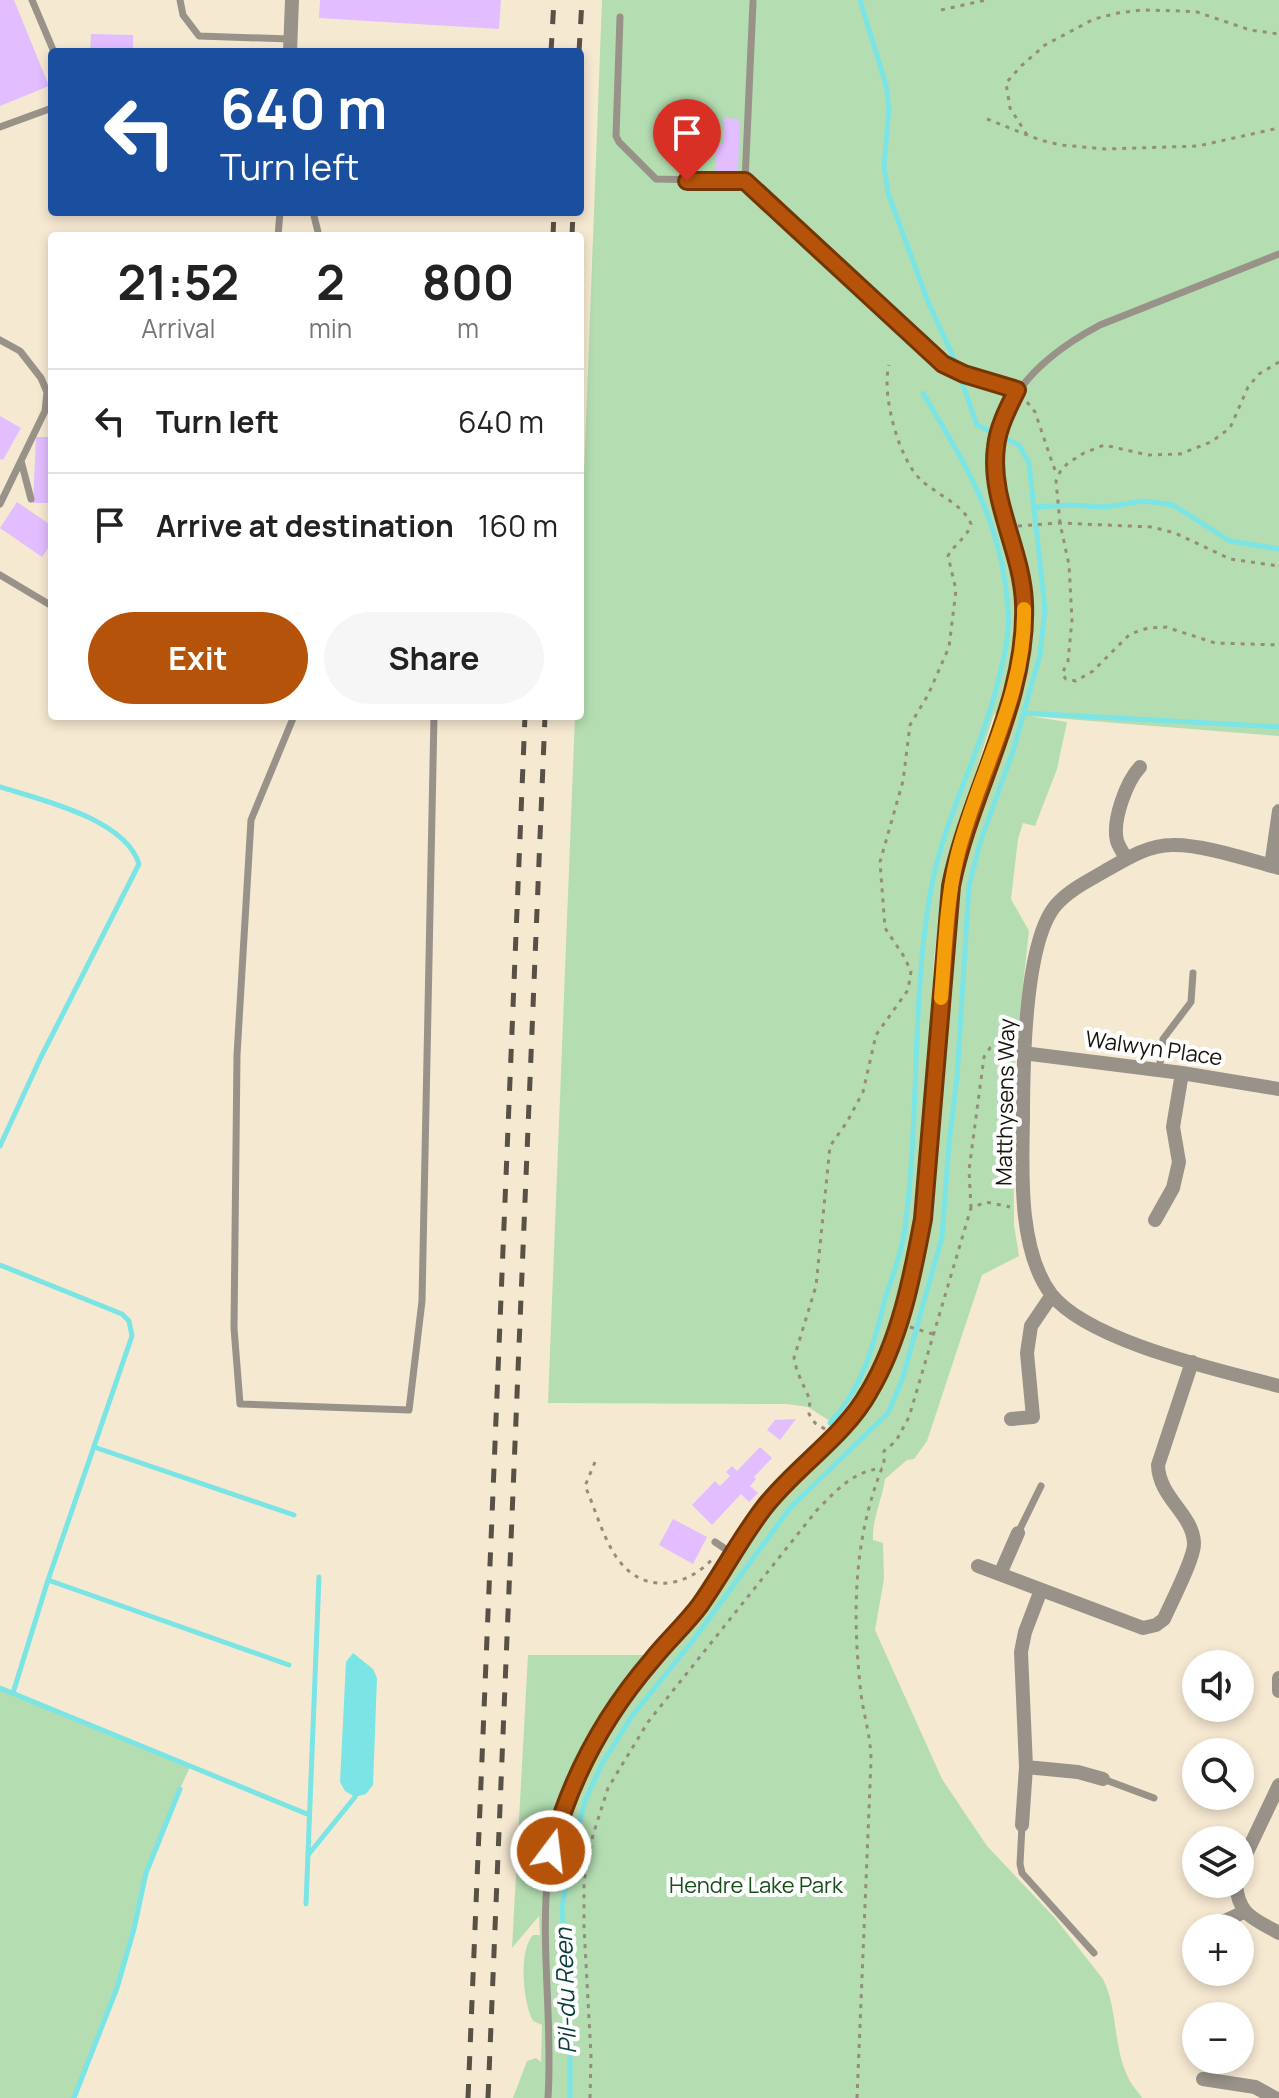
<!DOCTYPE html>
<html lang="en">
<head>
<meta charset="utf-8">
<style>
  :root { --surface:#fff; --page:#f6f6f6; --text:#222; --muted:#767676; --line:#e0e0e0; --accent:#b45309 }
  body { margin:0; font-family:Manrope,sans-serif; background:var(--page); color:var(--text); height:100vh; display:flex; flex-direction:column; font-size:30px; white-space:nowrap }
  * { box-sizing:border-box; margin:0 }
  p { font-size:26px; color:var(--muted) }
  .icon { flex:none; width:44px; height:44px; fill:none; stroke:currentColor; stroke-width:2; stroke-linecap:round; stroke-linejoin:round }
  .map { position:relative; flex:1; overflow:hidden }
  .panel { position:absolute; left:48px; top:232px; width:536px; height:488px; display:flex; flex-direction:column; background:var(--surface); border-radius:8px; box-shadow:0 4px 12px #0003 }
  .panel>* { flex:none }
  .hud { position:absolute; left:48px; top:48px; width:536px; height:168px; border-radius:8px; box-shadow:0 4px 12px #0003; background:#1a4fa0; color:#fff; overflow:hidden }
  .fabs { position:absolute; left:1182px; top:1650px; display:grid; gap:16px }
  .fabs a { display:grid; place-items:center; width:72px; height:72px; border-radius:50%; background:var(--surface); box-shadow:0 4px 12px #0003; font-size:40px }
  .pin { position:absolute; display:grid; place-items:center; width:68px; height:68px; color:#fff; margin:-82px -34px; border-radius:50% 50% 50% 0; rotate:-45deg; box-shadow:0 0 8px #0007 }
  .pin .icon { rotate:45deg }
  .me { position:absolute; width:88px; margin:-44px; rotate:15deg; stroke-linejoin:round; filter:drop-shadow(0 0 6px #0008) }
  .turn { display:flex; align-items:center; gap:28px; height:168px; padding:0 40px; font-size:36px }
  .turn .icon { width:104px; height:104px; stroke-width:2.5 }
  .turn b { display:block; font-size:56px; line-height:68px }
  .eta { display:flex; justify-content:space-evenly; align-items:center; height:136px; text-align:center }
  .eta b { font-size:48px; font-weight:700; line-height:56px }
  .cta { display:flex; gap:16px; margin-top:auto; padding:16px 40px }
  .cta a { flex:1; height:92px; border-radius:48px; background:var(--accent); color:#fff; font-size:32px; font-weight:700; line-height:92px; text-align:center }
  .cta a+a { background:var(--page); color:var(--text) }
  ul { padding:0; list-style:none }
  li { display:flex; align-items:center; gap:24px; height:104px; padding:0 40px; border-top:2px solid var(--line) }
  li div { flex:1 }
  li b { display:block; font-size:30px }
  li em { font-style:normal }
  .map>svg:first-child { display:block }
  .green { fill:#b4deb2 }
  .water { fill:#7be4e5 }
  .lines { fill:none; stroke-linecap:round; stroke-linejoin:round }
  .stream { stroke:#7be4e5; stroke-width:5 }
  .building { fill:#e2bdff }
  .path { stroke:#968c7c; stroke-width:3; stroke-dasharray:4 6; stroke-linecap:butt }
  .service { stroke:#989289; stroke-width:7 }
  .minor { stroke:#989289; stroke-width:14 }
  .rail { stroke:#585145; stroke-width:5; stroke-dasharray:14 14; stroke-linecap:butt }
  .route-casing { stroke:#753606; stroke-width:20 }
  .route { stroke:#b45309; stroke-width:14 }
  .slow { stroke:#f59e0b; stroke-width:14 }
  .labels { text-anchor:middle; stroke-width:8; stroke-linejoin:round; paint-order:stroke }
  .street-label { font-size:22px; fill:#19140c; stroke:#fff }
  .park-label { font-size:22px; fill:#164e17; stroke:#fff }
  .water-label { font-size:24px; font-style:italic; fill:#093d3d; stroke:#fff }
</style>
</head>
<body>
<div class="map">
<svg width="1279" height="2098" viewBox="0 0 1279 2098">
  <rect width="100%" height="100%" fill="#f6e9d2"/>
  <!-- green -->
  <path class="green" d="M 602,0 L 1279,0 L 1279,736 L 1029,716 L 1067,722 L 1057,769 L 1035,826 L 1023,823 L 1018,839 L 1011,899 L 1029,931 L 1013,1076 L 1014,1225 L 1019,1256 L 982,1275 L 927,1441 L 914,1459 L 907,1460 L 885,1479 C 882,1500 872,1519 873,1540 L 883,1543 L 884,1579 L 875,1630 L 942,1779 L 987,1846 L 1055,1918 L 1103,1979 C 1118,2009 1113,2047 1128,2077 C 1131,2085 1138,2091 1142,2098 L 513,2098 L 527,2061 L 536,2058 L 541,2062 L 542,2025 L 533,2021 C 523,2003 518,1951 533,1935 L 540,1935 L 539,1916 L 512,1948 L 528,1655 L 648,1655 L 690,1609 L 721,1561 L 729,1567 C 746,1540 764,1512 786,1489 C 812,1462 846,1438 867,1407 C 885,1380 895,1348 904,1317 C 942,1187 942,1044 952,909 L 960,859 L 1009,715 L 994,714 L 945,870 L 934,959 L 927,1118 L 910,1256 L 893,1323 L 872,1374 L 833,1423 L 808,1407 L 787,1404 L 548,1403 L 575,716 L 580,716 L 580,581 Z
    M 0,1688 L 191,1765 L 167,1816 L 146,1873 L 134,1929 L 117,1988 L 74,2098 L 0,2098 Z"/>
  <!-- water -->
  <path class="water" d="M 353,1653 L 373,1669 L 377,1678 L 373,1785 L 366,1794 L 355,1797 L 345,1791 L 340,1782 L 346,1662 Z"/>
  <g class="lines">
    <!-- stream -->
    <path class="stream" d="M 1034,507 L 1072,505 L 1105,507 L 1144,501 L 1173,505 L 1230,541 L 1279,549
      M 1024,713 L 1279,727
      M 0,787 C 42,800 125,819 139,864 L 40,1059 L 0,1146
      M 0,1265 L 122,1314 L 129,1321 L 132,1336 L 48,1580 L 13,1693
      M 830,1423 C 862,1389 873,1348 884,1303 C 891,1279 902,1253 905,1228 C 920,1115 911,1001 931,889 C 944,818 981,752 998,682 C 1004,658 1010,634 1008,610 C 1002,520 967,468 923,393
      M 94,1447 L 294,1515
      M 48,1580 L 289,1665
      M 0,1688 L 307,1814
      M 308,1855 L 355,1797
      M 306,1904 L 319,1577
      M 74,2098 L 117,1988 L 134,1929 L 146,1873 L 180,1789
      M 570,2098 L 570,2026 L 562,1907 L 572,1852 L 585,1801 L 602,1764 L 632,1716 L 694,1639 L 790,1508 L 888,1413 L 902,1380 L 942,1237 L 949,1143 L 957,1077 L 969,886 L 980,843 L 1013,751 L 1040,655 L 1045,609 L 1029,463 L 1019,445 L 977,425 L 952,354 L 928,302 L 888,193 L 884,166 L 889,108 L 886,85 L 860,0"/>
  </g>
  <!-- building -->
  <path class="building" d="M 0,0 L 14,0 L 49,86 L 0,106 Z
    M 320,0 L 501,0 L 499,29 L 319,18 Z
    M 91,34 L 133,35 L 133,52 L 90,52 Z
    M 724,118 L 740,119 L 738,172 L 715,171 L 716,143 L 723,143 Z
    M 49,397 L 52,397 L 52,503 L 33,503 L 36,437 L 48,437 Z
    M 0,416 L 21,428 L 3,460 L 0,459 Z
    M 17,502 L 52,526 L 52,543 L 42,557 L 0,528 Z
    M 796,1419 L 780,1440 L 767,1430 L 775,1420 Z
    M 760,1447 L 772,1458 L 754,1477 L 756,1479 L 750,1486 L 758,1493 L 749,1502 L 741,1494 L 712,1525 L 692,1505 L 715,1481 L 720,1486 L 730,1476 L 726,1472 L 732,1466 L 737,1471 Z
    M 673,1519 L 707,1537 L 693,1564 L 659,1545 Z"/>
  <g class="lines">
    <!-- path -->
    <path class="path" d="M 941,10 L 986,0
      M 987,119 L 1040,140 L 1061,145 L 1106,149 L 1198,146 L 1279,128
      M 1027,135 L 1010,108 L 1006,83 L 1021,66 L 1045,45 L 1094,19 L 1118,13 L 1142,10 L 1183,11 L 1197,12 L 1250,30 L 1279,34
      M 1279,362 L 1259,374 L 1248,387 L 1230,428 L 1211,442 L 1180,454 L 1148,455 L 1104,445 L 1084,453 L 1068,463 L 1060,472 L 1056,481 L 1060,523 L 1069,565 L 1072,620 L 1068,661 L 1062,674 L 1066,679 L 1076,681 L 1093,671 L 1130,634 L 1148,628 L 1166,627 L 1215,643 L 1279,645
      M 1027,402 L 1035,412 L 1052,462 L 1055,470 L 1060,472
      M 1018,526 L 1060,523 L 1152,527 L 1175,533 L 1230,559 L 1279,566
      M 971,1208 L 969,1170 L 984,1057 L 990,1048 L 1009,1043
      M 910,1327 L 933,1334
      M 825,1429 L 815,1423 L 809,1414 L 810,1400 L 797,1371 L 794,1358 L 816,1286 L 830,1146 L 847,1122 L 863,1092 L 876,1035 L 908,990 L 911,971 L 903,955 L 885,928 L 880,862 L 903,781 L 910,725 L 928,695 L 949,647 L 956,590 L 948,556 C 955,543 967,538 971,524 C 964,505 936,494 921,480 C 899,460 881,394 889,365
      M 595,1462 L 585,1486 C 595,1508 602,1535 615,1555 C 641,1596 687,1589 715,1556
      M 590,2098 L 591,2056 L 584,1927 L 584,1881 L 593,1835 L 608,1788 L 648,1722 L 817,1510 C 838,1489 852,1472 882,1468
      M 857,2098 L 871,1761 C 871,1737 864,1717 861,1694 C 852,1614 853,1538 884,1463 L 884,1451 L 896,1441 L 909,1417 L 971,1208 L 986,1202 L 1010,1207"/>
    <!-- service -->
    <path class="service" d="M 32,0 L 54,52
      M 180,0 L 183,15 L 199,36 L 290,39
      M 620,17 L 616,136 L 619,142 L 656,179 L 745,181 L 943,364 L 964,374 L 1017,390
      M 0,127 L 52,108
      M 745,181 L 753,2
      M 313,212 L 319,236
      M 278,236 L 280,212
      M 0,340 L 20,351 L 41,378 L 47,392 L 45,411 L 0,504
      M 21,461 L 31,499
      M 0,575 L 52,606
      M 294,716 L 251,820 L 237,1055 L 234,1328 L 240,1404 L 409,1410 L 422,1301 L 434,716
      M 1159,1071 L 1163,1039 L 1191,1002 L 1193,973
      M 1018,1533 L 1041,1486
      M 715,1542 L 733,1554
      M 1103,1779 L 1154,1798
      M 1022,1825 L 1020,1864 L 1022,1873 L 1094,1953
      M 548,2098 C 553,2022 540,1946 548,1871 C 556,1791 602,1719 653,1659 C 667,1642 683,1626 697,1608 C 722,1578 739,1540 763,1508 C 805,1454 857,1427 886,1360 C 946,1220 932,1036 951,886 C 967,806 1009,733 1021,653 C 1031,593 1011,550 999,492 C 981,412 1034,360 1100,325 L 1279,254"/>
    <!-- minor -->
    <path class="minor" d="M 290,52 L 292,0
      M 1126,858 C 1123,853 1119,847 1117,841 C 1112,821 1126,782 1140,767
      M 1271,866 L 1279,811
      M 1279,868 C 1249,860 1202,844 1172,845 C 1148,845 1126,859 1105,871 C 1088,881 1069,890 1056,905 C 1024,942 1023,1068 1023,1118 C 1022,1171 1018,1250 1051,1294 C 1089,1342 1219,1370 1279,1386
      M 1023,1053 L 1182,1073 L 1279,1089
      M 1155,1220 L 1173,1188 L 1179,1162 L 1173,1127 L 1182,1073
      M 1011,1419 L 1033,1417 L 1027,1353 L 1031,1326 L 1052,1295
      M 978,1566 L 1143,1628 L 1156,1625 L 1164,1619 C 1171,1603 1195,1557 1194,1543 C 1193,1514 1159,1498 1158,1465 L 1192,1362
      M 1000,1574 L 1018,1533
      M 1279,1678 L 1279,1691
      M 1026,1767 L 1078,1772 L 1103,1779
      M 1022,1825 L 1026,1767 L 1021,1652 L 1025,1632 L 1041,1590
      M 1240,1867 L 1279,1785
      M 1236,1884 C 1238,1915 1254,1919 1279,1933
      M 1209,1928 L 1244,1912
      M 1203,2079 L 1255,2087 L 1275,2098"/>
    <!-- rail -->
    <path class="rail" d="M 551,52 L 554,0
      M 579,52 L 582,0
      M 553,236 L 554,212
      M 572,236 L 573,212
      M 468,2098 L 525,716
      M 488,2098 L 545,716"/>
  </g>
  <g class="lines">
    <!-- route casing -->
    <g class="route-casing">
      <path id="route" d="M 551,1851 C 570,1778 603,1717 652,1660 C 667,1641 686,1624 700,1605 C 722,1574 740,1539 763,1509 C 795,1467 843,1438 869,1392 C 900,1340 912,1278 923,1219 L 951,886 C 970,791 1028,701 1024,603 C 1022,550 989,500 996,447 C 998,427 1008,408 1017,390 L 964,374 L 943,364 L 745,181 L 687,181"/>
    </g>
    <!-- route -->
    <use href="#route" class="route"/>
    <!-- slow -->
    <path class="slow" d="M 941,998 C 945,951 946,903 957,857 C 977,774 1026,696 1024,609"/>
  </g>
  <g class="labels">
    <!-- street labels -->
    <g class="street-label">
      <text transform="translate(1154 1048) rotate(8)" y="8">Walwyn Place</text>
      <text transform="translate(1005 1102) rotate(-89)" y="8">Matthysens Way</text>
    </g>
    <!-- park labels -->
    <g class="park-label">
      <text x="756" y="1893">Hendre Lake Park</text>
    </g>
    <!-- water labels -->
    <g class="water-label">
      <text transform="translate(566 1991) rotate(-92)" y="8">Pil-du Reen</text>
    </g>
  </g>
</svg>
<div class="fabs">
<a><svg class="icon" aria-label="sound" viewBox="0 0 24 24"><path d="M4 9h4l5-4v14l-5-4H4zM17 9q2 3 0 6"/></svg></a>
<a><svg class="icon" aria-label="search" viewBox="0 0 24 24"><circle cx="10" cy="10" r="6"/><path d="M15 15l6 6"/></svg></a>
<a><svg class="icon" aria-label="layers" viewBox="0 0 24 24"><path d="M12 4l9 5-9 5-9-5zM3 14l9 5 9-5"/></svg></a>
<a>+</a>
<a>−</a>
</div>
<div class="pin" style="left:687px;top:181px;background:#d93025"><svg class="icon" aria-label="arrive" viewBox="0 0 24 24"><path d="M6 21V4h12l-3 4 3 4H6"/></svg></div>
<svg class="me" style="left:551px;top:1851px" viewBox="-20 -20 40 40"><circle r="17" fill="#b45309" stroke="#fff" stroke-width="3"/><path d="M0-11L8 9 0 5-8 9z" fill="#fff"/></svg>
<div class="hud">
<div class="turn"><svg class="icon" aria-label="left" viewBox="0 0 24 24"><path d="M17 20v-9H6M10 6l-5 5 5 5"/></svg><div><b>640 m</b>Turn left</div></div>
</div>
<section class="panel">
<div class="eta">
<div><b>21:52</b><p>Arrival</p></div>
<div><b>2</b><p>min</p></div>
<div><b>800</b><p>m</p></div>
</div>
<ul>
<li><svg class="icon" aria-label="left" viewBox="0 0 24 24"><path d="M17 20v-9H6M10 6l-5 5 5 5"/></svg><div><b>Turn left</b></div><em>640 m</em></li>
<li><svg class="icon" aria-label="arrive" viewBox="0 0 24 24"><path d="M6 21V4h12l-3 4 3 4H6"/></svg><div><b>Arrive at destination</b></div><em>160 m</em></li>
</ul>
<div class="cta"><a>Exit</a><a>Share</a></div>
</section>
</div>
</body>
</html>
